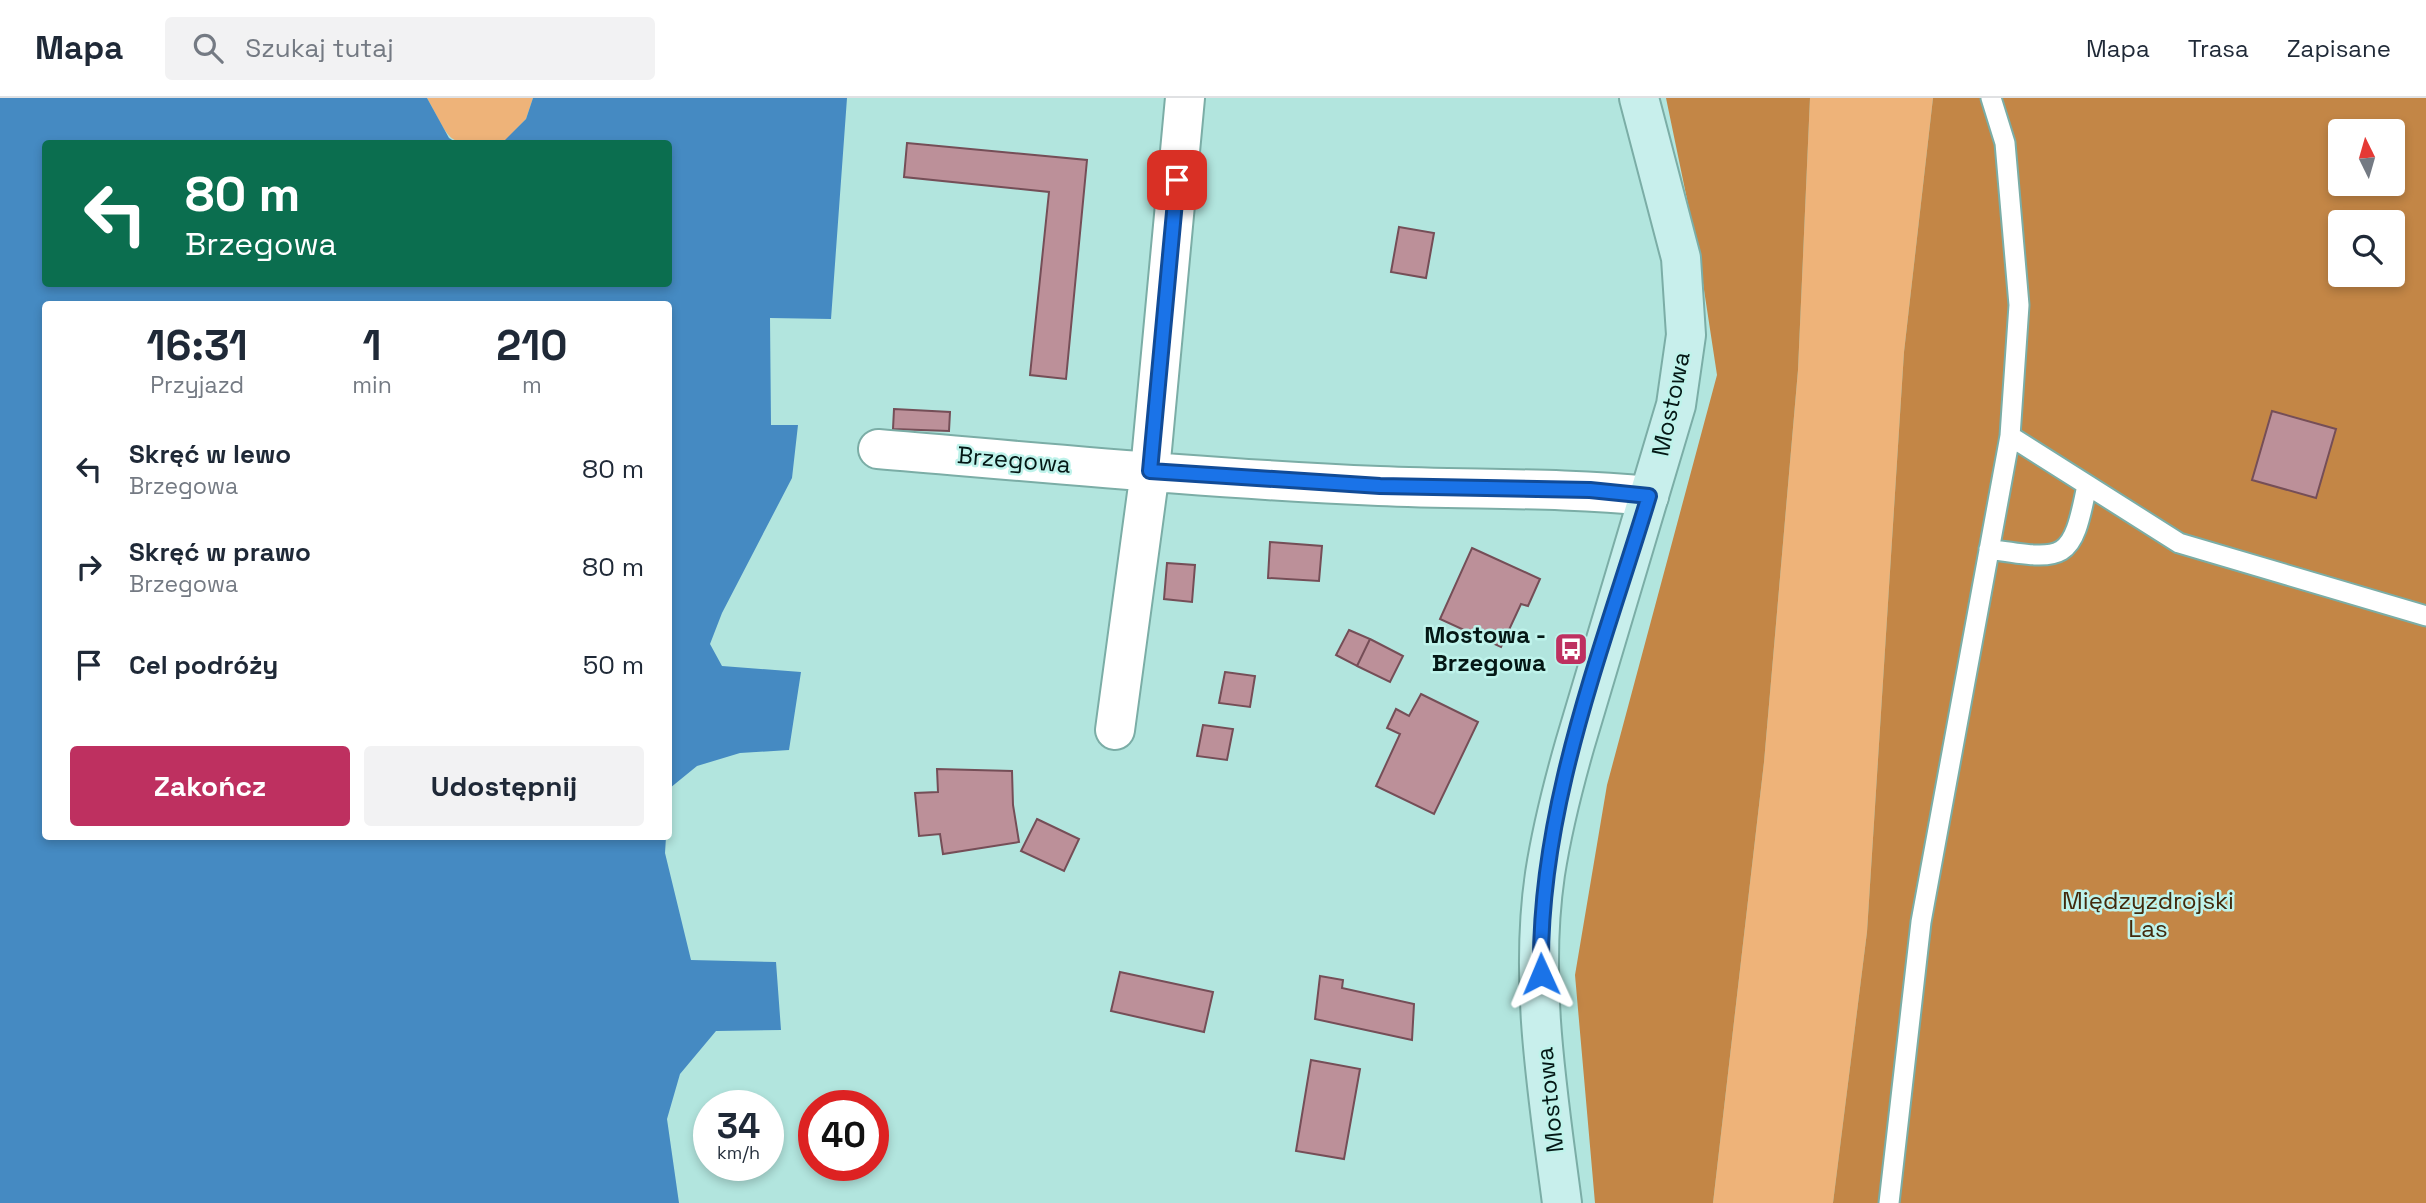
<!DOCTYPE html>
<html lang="pl">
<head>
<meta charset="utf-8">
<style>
  :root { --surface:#fff; --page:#f2f2f3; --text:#1f2937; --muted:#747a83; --line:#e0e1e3; --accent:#be3060 }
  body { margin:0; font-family:"Space Grotesk",sans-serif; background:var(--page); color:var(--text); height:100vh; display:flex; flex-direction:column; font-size:26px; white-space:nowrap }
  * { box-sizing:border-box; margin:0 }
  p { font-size:23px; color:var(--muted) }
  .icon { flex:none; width:38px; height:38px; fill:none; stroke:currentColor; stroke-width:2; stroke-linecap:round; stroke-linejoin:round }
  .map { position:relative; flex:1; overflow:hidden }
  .side { position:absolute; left:42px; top:203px; width:630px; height:539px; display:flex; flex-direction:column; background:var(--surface); border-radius:7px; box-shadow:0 4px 10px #0003 }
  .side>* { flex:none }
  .hud { position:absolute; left:42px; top:42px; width:630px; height:147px; border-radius:7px; box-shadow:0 4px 10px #0003; background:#0b6e4f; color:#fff; overflow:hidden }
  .needle { width:46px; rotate:355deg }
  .buttons { position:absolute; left:2328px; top:21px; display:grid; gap:14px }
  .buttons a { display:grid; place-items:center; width:77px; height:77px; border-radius:7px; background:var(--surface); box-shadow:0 4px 10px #0003; font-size:35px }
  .speed { position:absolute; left:693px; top:992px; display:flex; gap:14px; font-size:35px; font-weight:700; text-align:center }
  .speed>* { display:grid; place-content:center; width:91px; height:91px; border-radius:50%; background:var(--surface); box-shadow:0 4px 10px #0003; line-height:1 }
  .speed small { font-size:18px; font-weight:400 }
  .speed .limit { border:10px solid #d22; background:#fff; color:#111 }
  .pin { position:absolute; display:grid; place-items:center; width:60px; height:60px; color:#fff; margin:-30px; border-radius:14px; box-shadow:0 4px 10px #0006 }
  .me { position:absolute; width:77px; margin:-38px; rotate:359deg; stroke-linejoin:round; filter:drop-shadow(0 0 5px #0008) }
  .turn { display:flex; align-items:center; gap:24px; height:147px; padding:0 28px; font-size:32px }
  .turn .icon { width:91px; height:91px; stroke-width:2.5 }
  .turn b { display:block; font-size:49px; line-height:60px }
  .eta { display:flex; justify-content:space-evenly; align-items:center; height:119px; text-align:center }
  .eta b { font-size:42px; font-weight:600; line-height:49px }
  .cta { display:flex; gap:14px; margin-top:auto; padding:14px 28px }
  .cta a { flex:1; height:80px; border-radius:7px; background:var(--accent); color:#fff; font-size:28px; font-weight:600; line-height:80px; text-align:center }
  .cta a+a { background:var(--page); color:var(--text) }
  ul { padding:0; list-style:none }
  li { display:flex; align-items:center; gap:21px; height:98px; padding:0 28px }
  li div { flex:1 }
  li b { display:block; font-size:26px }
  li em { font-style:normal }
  header { display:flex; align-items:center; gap:42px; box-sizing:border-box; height:98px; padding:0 35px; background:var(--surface); border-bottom:2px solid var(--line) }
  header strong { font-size:33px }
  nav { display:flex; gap:38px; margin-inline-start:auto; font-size:24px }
  .search { width:490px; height:63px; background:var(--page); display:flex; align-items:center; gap:18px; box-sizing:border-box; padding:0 24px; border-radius:7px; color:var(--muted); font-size:26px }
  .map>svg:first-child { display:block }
  .green { fill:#eeb379 }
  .forest { fill:#c38646; fill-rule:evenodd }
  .water { fill:#458ac2 }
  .building { fill:#bc9099; stroke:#754e57; stroke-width:2 }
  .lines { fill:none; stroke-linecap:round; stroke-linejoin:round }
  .lane-casing { stroke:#7bada6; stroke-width:23 }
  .street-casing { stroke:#7bada6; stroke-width:42 }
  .secondary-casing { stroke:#7bada6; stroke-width:42 }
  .lane { stroke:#fff; stroke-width:19 }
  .street { stroke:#fff; stroke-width:38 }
  .secondary { stroke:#c8efec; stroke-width:38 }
  .route-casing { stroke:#114b97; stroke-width:18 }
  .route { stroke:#1a73e8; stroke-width:12 }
  .labels { text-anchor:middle; stroke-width:5; stroke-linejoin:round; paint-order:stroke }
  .street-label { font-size:24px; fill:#041715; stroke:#bff3eb }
  .poi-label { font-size:24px; font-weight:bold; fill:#041715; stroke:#bff3eb; text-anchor:end }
  .park-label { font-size:24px; fill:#42290c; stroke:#bff3eb }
</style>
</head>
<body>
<header>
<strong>Mapa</strong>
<div class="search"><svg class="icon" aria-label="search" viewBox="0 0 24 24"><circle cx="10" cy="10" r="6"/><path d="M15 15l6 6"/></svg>Szukaj tutaj</div>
<nav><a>Mapa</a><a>Trasa</a><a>Zapisane</a></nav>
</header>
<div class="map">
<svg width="2426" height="1105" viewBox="0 0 2426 1105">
  <rect width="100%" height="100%" fill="#b2e5de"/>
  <!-- green -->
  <path class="green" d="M 427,0 L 533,0 L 526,21 L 502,46 C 445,45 454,49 427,0 Z
    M 1810,0 L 1933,0 L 1904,254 L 1867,834 L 1833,1105 L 1713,1105 L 1764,664 L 1798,272 Z"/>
  <!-- forest -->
  <path class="forest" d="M 1666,0 L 1810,0 L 1798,272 L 1764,664 L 1713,1105 L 1595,1105 L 1575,877 L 1607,687 L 1717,277 L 1699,159 Z
    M 1933,0 L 2426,0 L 2426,1105 L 1833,1105 L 1867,834 L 1904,254 ZM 2340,33 L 2392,33 L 2392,86 L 2340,86 ZM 2340,124 L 2392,124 L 2392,177 L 2340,177 Z"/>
  <!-- water -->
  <path class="water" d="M 0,0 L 427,0 L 449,40 L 457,45 L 46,46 L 46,186 L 668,186 L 668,46 L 502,45 L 526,21 L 533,0 L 847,0 L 831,221 L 770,220 L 771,327 L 798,327 L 792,380 L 722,515 L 710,546 L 722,568 L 801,574 L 789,652 L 740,655 L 697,668 L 670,690 L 669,704 L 668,206 L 46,206 L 46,738 L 666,739 L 665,755 L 691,862 L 776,864 L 781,932 L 716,933 L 680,976 L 667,1021 L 679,1105 L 0,1105 Z"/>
  <!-- building -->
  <path class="building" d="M 907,45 L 1087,62 L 1066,281 L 1030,277 L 1049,94 L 904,79 Z
    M 1399,129 L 1434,135 L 1426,180 L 1391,174 Z
    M 894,311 L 950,314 L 949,333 L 893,331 Z
    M 2272,313 L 2336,331 L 2316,400 L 2252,382 Z
    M 1270,444 L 1322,448 L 1319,483 L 1268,480 Z
    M 1472,450 L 1540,481 L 1528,508 L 1521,506 L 1501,549 L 1440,521 Z
    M 1167,465 L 1195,467 L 1192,504 L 1164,501 Z
    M 1349,532 L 1370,541 L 1357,568 L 1336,557 Z
    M 1370,541 L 1403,558 L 1390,584 L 1357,568 Z
    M 1225,574 L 1255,578 L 1250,609 L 1219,605 Z
    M 1421,596 L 1478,624 L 1434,716 L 1376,688 L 1400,636 L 1387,630 L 1396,611 L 1409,618 Z
    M 1203,627 L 1233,631 L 1227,662 L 1197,658 Z
    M 937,671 L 1012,673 L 1013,707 L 1019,744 L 943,756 L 940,736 L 919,738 L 915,695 L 938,694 Z
    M 1037,721 L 1079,741 L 1064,773 L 1021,753 Z
    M 1120,874 L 1213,894 L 1204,934 L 1111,913 Z
    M 1320,878 L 1343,882 L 1342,890 L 1414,906 L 1412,942 L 1315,921 Z
    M 1311,962 L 1360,971 L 1344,1061 L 1296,1053 Z"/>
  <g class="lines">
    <!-- lane casing -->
    <g class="lane-casing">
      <path id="lane" d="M 2010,338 L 2179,445 L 2426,518
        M 1989,451 C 2066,463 2072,464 2087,387
        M 1889,1105 L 1921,824 L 2010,338 L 2019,207 L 2005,45 L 1991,0"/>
    </g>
    <!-- street casing -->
    <g class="street-casing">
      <path id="street" d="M 878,351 C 1045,365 1212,381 1379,388 C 1469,392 1559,389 1649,398
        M 1115,632 L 1150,373 L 1185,0"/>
    </g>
    <!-- secondary casing -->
    <g class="secondary-casing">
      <path id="secondary" d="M 1562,1105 C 1548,997 1529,884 1545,776 C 1552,731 1563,688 1575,646 L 1676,307 L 1686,237 L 1681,160 L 1639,0"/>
    </g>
    <!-- lane -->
    <use href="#lane" class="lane"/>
    <!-- street -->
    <use href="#street" class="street"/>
    <!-- secondary -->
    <use href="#secondary" class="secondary"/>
  </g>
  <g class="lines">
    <!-- route casing -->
    <g class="route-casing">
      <path id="route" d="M 1177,82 L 1150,373 L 1380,388 L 1590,392 L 1649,398 C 1602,553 1538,711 1541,876"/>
    </g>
    <!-- route -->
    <use href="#route" class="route"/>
  </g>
  <!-- icons -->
  <defs>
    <g id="bus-square" transform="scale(1.75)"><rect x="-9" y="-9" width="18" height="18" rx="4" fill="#be3060" stroke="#bff3eb"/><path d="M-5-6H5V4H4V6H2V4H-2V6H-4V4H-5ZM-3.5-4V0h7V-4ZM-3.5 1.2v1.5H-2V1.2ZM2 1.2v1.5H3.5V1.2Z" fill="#fff"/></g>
  </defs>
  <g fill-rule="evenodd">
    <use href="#bus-square" x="1571" y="551"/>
  </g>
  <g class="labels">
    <!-- street labels -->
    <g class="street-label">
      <text transform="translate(1671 306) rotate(-78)" y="8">Mostowa</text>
      <text transform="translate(1014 362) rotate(5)" y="8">Brzegowa</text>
      <text transform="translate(1550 1002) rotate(-96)" y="8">Mostowa</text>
    </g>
    <!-- poi labels -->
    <g class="poi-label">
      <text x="1546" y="545">Mostowa -<tspan x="1546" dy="28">Brzegowa</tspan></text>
    </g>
    <!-- park labels -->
    <g class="park-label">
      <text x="2148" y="811">Międzyzdrojski<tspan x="2148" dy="28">Las</tspan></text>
    </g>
  </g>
</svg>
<div class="buttons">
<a><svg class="needle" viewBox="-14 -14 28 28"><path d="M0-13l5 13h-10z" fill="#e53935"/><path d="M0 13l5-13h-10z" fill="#747a83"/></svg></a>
<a><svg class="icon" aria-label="search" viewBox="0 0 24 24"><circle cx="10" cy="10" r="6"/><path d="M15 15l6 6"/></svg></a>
</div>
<div class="speed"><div>34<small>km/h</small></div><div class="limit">40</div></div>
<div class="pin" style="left:1177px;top:82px;background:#d93025"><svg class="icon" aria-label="arrive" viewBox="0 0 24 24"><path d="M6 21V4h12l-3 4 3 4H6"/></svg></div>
<svg class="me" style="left:1541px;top:876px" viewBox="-20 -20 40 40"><path d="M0-17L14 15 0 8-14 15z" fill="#1a73e8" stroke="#fff" stroke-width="4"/></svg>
<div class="hud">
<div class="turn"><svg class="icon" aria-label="left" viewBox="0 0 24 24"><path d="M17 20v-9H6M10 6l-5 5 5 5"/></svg><div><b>80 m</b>Brzegowa</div></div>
</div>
<section class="side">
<div class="eta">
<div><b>16:31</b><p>Przyjazd</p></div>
<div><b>1</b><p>min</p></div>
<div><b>210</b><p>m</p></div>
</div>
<ul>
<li><svg class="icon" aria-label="left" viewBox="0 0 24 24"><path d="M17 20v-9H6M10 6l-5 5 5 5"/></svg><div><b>Skręć w lewo</b><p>Brzegowa</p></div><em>80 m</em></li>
<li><svg class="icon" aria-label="right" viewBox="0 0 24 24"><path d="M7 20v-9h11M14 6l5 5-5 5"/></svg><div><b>Skręć w prawo</b><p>Brzegowa</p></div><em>80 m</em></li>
<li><svg class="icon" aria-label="arrive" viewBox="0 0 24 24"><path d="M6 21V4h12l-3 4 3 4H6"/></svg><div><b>Cel podróży</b></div><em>50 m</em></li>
</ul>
<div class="cta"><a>Zakończ</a><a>Udostępnij</a></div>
</section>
</div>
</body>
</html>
